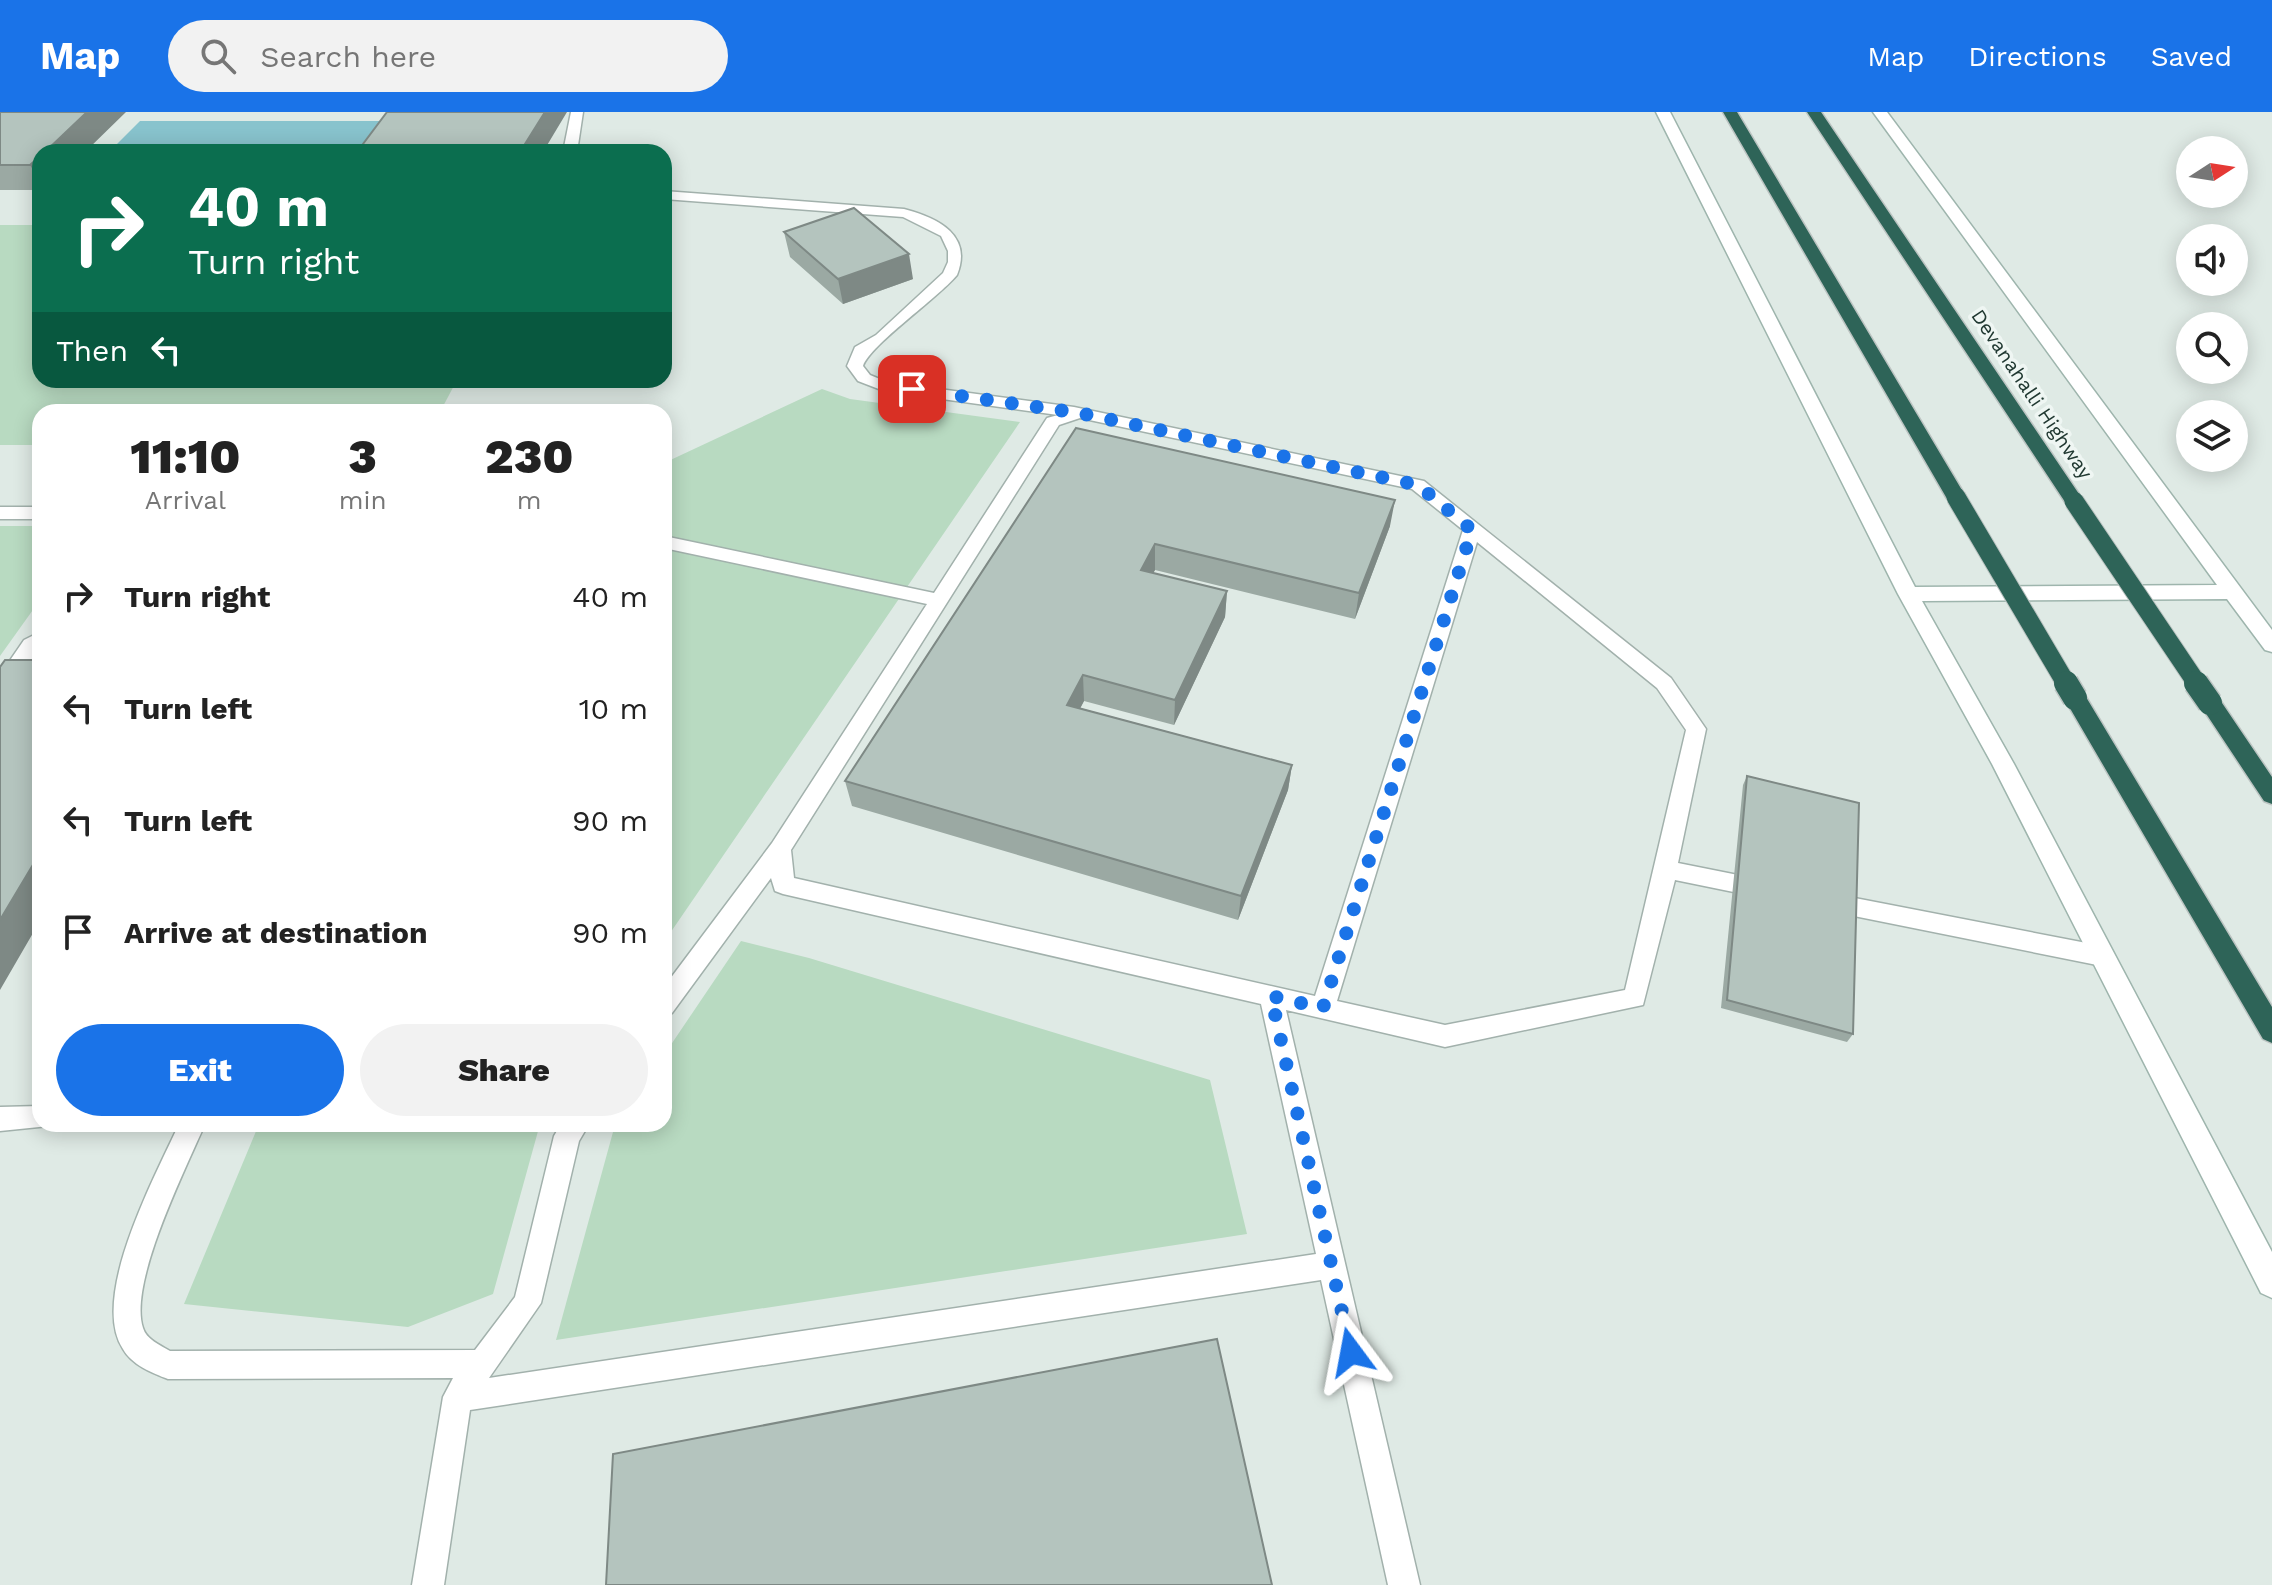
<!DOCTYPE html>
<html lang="en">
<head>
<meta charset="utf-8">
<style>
  :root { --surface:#fff; --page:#f2f2f2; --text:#222; --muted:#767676; --accent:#1a73e8 }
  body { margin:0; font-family:"Work Sans",sans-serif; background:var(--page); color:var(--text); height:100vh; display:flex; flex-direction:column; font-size:30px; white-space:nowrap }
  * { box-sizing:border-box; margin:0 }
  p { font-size:26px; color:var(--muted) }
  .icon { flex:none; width:44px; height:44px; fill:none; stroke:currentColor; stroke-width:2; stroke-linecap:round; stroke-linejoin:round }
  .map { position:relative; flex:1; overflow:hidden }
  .drawer { position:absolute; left:32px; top:292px; width:640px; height:728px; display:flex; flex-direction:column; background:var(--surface); border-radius:24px; box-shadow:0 4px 20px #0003 }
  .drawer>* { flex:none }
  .top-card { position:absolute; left:32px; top:32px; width:640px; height:244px; border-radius:24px; box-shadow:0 4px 20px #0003; background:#0b6e4f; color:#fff; overflow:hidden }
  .needle { width:52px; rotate:78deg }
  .tools { position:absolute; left:2176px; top:24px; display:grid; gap:16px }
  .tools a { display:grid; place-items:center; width:72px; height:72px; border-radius:50%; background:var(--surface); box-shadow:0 4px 20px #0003; font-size:40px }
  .pin { position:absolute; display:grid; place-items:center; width:68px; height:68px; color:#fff; margin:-34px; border-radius:16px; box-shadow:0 4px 12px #0006 }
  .me { position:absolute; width:88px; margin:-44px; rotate:347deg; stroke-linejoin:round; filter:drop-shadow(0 0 6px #0008) }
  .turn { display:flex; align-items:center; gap:28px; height:168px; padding:0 24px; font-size:36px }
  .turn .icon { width:104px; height:104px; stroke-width:2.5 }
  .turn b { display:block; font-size:56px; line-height:68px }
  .then { display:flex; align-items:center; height:76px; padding:0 24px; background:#0003; gap:16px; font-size:30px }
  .eta { display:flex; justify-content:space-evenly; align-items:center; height:136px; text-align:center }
  .eta b { font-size:48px; font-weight:800; line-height:56px }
  .primary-button { display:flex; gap:16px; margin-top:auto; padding:16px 24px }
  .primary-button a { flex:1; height:92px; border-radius:48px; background:var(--accent); color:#fff; font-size:32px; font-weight:800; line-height:92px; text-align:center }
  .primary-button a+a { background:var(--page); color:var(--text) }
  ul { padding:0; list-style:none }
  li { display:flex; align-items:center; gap:24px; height:112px; padding:0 24px }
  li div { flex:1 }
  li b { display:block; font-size:30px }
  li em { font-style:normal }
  header { display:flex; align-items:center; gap:48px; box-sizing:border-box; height:112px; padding:0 40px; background:var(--accent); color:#fff }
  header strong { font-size:38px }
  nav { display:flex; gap:44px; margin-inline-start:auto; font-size:28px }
  .search { width:560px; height:72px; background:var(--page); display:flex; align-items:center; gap:20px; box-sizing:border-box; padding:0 28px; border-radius:44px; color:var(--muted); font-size:30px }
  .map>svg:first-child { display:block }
  .green { fill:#b8dac1 }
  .water { fill:#88c3cd }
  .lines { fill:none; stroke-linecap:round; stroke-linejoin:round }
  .lane-casing { stroke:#a2b1ac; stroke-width:3 }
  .secondary-casing { stroke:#9eb5ad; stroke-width:3 }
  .highway-casing { stroke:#bcc4c2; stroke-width:3 }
  .lane { fill:#fff; fill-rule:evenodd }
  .secondary { fill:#fff; fill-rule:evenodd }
  .highway { fill:#2e6458; fill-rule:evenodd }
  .highway-bridge-far1-casing { stroke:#bcc4c2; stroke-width:21; stroke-linecap:butt }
  .highway-bridge-casing { stroke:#bcc4c2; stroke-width:27; stroke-linecap:butt }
  .highway-bridge-far1 { stroke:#2e6458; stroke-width:19 }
  .highway-bridge { stroke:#2e6458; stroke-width:24 }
  .wall { fill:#9ba9a3 }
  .shaded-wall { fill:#7e8985 }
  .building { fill:#b4c4be; stroke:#7e8985; stroke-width:2 }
  .route { stroke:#1a73e8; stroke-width:14; stroke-dasharray:0 25.2 }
  .labels { text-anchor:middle; stroke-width:7; stroke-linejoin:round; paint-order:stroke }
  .far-street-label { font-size:20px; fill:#213932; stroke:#eff6f3 }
</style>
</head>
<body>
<header>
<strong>Map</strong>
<div class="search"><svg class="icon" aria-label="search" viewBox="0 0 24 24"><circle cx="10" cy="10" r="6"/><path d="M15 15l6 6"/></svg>Search here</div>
<nav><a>Map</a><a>Directions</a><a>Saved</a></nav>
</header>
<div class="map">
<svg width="2272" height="1473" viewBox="0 0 2272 1473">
  <rect width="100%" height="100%" fill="#dfeae5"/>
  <!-- green -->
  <path class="green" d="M 0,113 L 40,113 L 40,268 L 457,268 L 440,300 L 40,300 L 40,333 L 0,333 Z
    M 822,277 L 850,287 L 1020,310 L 664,830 L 664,351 Z
    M 0,414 L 40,414 L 40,488 L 0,544 Z
    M 741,829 L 809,846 L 1210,968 L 1247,1122 L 556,1228 L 613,1020 L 618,1012 L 664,1012 L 664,943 Z
    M 259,1012 L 540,1012 L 493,1182 L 408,1215 L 184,1192 Z"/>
  <!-- water -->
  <path class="water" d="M 140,9 L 383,9 L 359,40 L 109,40 Z"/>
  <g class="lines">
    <!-- lane casing -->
    <g class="lane-casing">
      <path id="lane" d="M 571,0 L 583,0 L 577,40 L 563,40 Z
        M 664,79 L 904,97 C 938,106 973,123 957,163 C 937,187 871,232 863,254 L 870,263 L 887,270 L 1074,295 L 1424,369 L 1671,566 L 1706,617 L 1678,751 L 1763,768 L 1771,771 L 1774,777 L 1771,783 L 1763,786 L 1675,768 L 1643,893 L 1445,935 L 1286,898 L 1420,1473 L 1388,1473 L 1321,1168 L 470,1298 L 444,1473 L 412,1473 L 443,1285 L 453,1266 L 168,1267 C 152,1261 132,1253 123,1237 C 89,1185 156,1063 179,1012 L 205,1012 C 186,1056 128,1171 143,1216 C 146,1227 160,1233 170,1239 L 475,1238 L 515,1185 L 554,1024 L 561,1012 L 589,1012 L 579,1029 L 541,1191 L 489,1266 L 1316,1142 L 1261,892 L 783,782 L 775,779 L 771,766 L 672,901 L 664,904 L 664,875 L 772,731 L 927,492 L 664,436 L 664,424 L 934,481 L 1047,306 L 1058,303 L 884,279 L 858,269 L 847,254 L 855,235 L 876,223 L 943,161 L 948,150 L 948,139 L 941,124 L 903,105 L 664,87 ZM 1080,306 L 1412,377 L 1463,418 L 1315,884 L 794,766 L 791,738 L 1059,313 ZM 1477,430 L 1657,576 L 1686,618 L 1625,878 L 1445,913 L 1337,889 Z
        M 0,395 L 40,395 L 40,407 L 0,407 Z
        M 40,520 L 40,536 L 7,583 L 0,585 L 0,563 L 24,528 Z
        M 1829,781 L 2102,834 L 2110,837 L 2114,844 L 2110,851 L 2102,854 L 1829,799 L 1821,797 L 1818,790 L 1821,783 Z
        M 40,994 L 40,1012 L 49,1014 L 0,1019 L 0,995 Z"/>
    </g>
    <!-- secondary casing -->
    <g class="secondary-casing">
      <path id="secondary" d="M 1656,0 L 1670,0 L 1915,475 L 2217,473 L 1873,0 L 1887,0 L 2272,518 L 2272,540 L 2265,538 L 2227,487 L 1922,489 L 2014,652 L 2272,1140 L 2272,1186 L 2261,1181 L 1992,652 L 1898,482 Z"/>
    </g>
    <!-- highway casing -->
    <g class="highway-casing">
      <path id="highway" d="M 1723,0 L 1737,0 L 1966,385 L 1963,389 L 1949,389 L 1946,385 Z
        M 1807,0 L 1821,0 L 2081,385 L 2084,389 L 2081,393 L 2067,393 Z
        M 2075,578 L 2083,580 L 2272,895 L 2272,931 L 2263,927 L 2064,586 Z
        M 2210,583 L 2218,585 L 2272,665 L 2272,692 L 2264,689 L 2199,591 Z"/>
    </g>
    <!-- lane -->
    <use href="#lane" class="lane"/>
    <!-- secondary -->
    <use href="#secondary" class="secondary"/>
    <!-- highway -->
    <use href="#highway" class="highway"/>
    <!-- highway-bridge-far1 casing -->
    <g class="highway-bridge-far1-casing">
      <path id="highway-bridge-far1" d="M 1956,385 L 2067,573
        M 2074,389 L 2198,573"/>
    </g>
    <!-- highway-bridge casing -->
    <g class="highway-bridge-casing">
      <path id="highway-bridge" d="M 2066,571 L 2075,586
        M 2196,571 L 2210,591"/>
    </g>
    <!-- highway-bridge-far1 -->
    <use href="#highway-bridge-far1" class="highway-bridge-far1"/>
    <!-- highway-bridge -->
    <use href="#highway-bridge" class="highway-bridge"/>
  </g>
  <!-- wall -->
  <path class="wall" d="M 0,0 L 40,40 L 40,78 L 0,78 Z
    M 784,120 L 913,167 L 843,192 L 790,145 Z
    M 1076,316 L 1390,414 L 1355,507 L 1155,458 L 1153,461 L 1227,479 L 1225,505 L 1174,613 L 1084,589 L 1080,596 L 1292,653 L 1288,678 L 1238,808 L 852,694 L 845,669 Z
    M 1747,664 L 1853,922 L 1847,930 L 1721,896 L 1743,673 Z"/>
  <!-- shaded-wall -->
  <path class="shaded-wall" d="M 87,0 L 126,0 L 85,40 L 45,40 Z
    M 545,0 L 567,0 L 543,40 L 520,40 Z
    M 40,44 L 40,69 L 30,53 Z
    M 909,142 L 913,167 L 843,192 L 838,167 Z
    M 1395,388 L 1390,414 L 1355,507 L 1359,481 Z
    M 1155,432 L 1155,458 L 1141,484 L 1141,458 Z
    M 1227,479 L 1225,505 L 1174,613 L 1175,588 Z
    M 1083,563 L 1084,589 L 1069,618 L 1067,593 Z
    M 1292,653 L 1288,678 L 1238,808 L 1241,784 Z
    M 40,741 L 40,809 L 0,878 L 0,808 Z"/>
  <!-- building -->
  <path class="building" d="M 0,0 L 87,0 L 45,40 L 40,40 L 40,44 L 30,53 L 0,53 Z
    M 387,0 L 545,0 L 520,40 L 357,40 Z
    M 854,96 L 909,142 L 838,167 L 784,120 Z
    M 1076,316 L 1395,388 L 1359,481 L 1155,432 L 1141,458 L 1227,479 L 1175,588 L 1083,563 L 1067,593 L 1292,653 L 1241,784 L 845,669 Z
    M 5,548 L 40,548 L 40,741 L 0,808 L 0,555 Z
    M 1747,664 L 1859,691 L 1853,922 L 1727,888 Z
    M 1217,1227 L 1272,1473 L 606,1473 L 613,1342 Z"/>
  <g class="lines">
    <!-- route -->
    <path class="route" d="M 912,277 L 1079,301 L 1418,373 L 1472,418 L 1323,896 L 1271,884 L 1351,1240"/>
  </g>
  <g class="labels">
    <!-- far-street labels -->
    <g class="far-street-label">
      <text transform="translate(2032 282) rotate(56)" y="7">Devanahalli Highway</text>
    </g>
  </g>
</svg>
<div class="tools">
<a><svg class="needle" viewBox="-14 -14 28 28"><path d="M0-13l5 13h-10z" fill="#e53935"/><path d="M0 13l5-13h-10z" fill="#767676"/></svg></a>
<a><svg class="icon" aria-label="sound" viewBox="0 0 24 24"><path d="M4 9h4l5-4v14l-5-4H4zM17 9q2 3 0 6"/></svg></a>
<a><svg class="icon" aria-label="search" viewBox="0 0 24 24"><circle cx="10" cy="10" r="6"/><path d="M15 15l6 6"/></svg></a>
<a><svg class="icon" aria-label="layers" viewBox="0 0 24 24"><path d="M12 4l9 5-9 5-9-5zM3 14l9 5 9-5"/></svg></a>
</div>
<div class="pin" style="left:912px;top:277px;background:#d93025"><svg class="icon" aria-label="arrive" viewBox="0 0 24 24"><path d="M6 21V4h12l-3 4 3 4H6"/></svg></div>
<svg class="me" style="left:1351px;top:1240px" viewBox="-20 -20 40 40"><path d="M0-17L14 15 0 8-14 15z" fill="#1a73e8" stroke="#fff" stroke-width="4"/></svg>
<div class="top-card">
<div class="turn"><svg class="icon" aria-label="right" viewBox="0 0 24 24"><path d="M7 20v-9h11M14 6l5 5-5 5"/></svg><div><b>40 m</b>Turn right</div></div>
<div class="then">Then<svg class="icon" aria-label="left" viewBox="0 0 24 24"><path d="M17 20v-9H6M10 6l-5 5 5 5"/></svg></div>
</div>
<section class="drawer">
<div class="eta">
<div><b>11:10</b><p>Arrival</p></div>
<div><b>3</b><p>min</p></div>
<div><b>230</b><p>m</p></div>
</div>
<ul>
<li><svg class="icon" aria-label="right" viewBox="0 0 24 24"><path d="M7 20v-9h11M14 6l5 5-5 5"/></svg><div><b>Turn right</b></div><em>40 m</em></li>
<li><svg class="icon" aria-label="left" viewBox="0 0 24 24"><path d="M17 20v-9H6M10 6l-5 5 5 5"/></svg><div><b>Turn left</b></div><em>10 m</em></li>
<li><svg class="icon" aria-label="left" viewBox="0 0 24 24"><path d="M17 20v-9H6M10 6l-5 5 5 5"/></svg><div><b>Turn left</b></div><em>90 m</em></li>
<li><svg class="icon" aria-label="arrive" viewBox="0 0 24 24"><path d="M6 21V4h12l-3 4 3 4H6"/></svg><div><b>Arrive at destination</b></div><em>90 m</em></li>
</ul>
<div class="primary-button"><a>Exit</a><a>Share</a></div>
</section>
</div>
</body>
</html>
